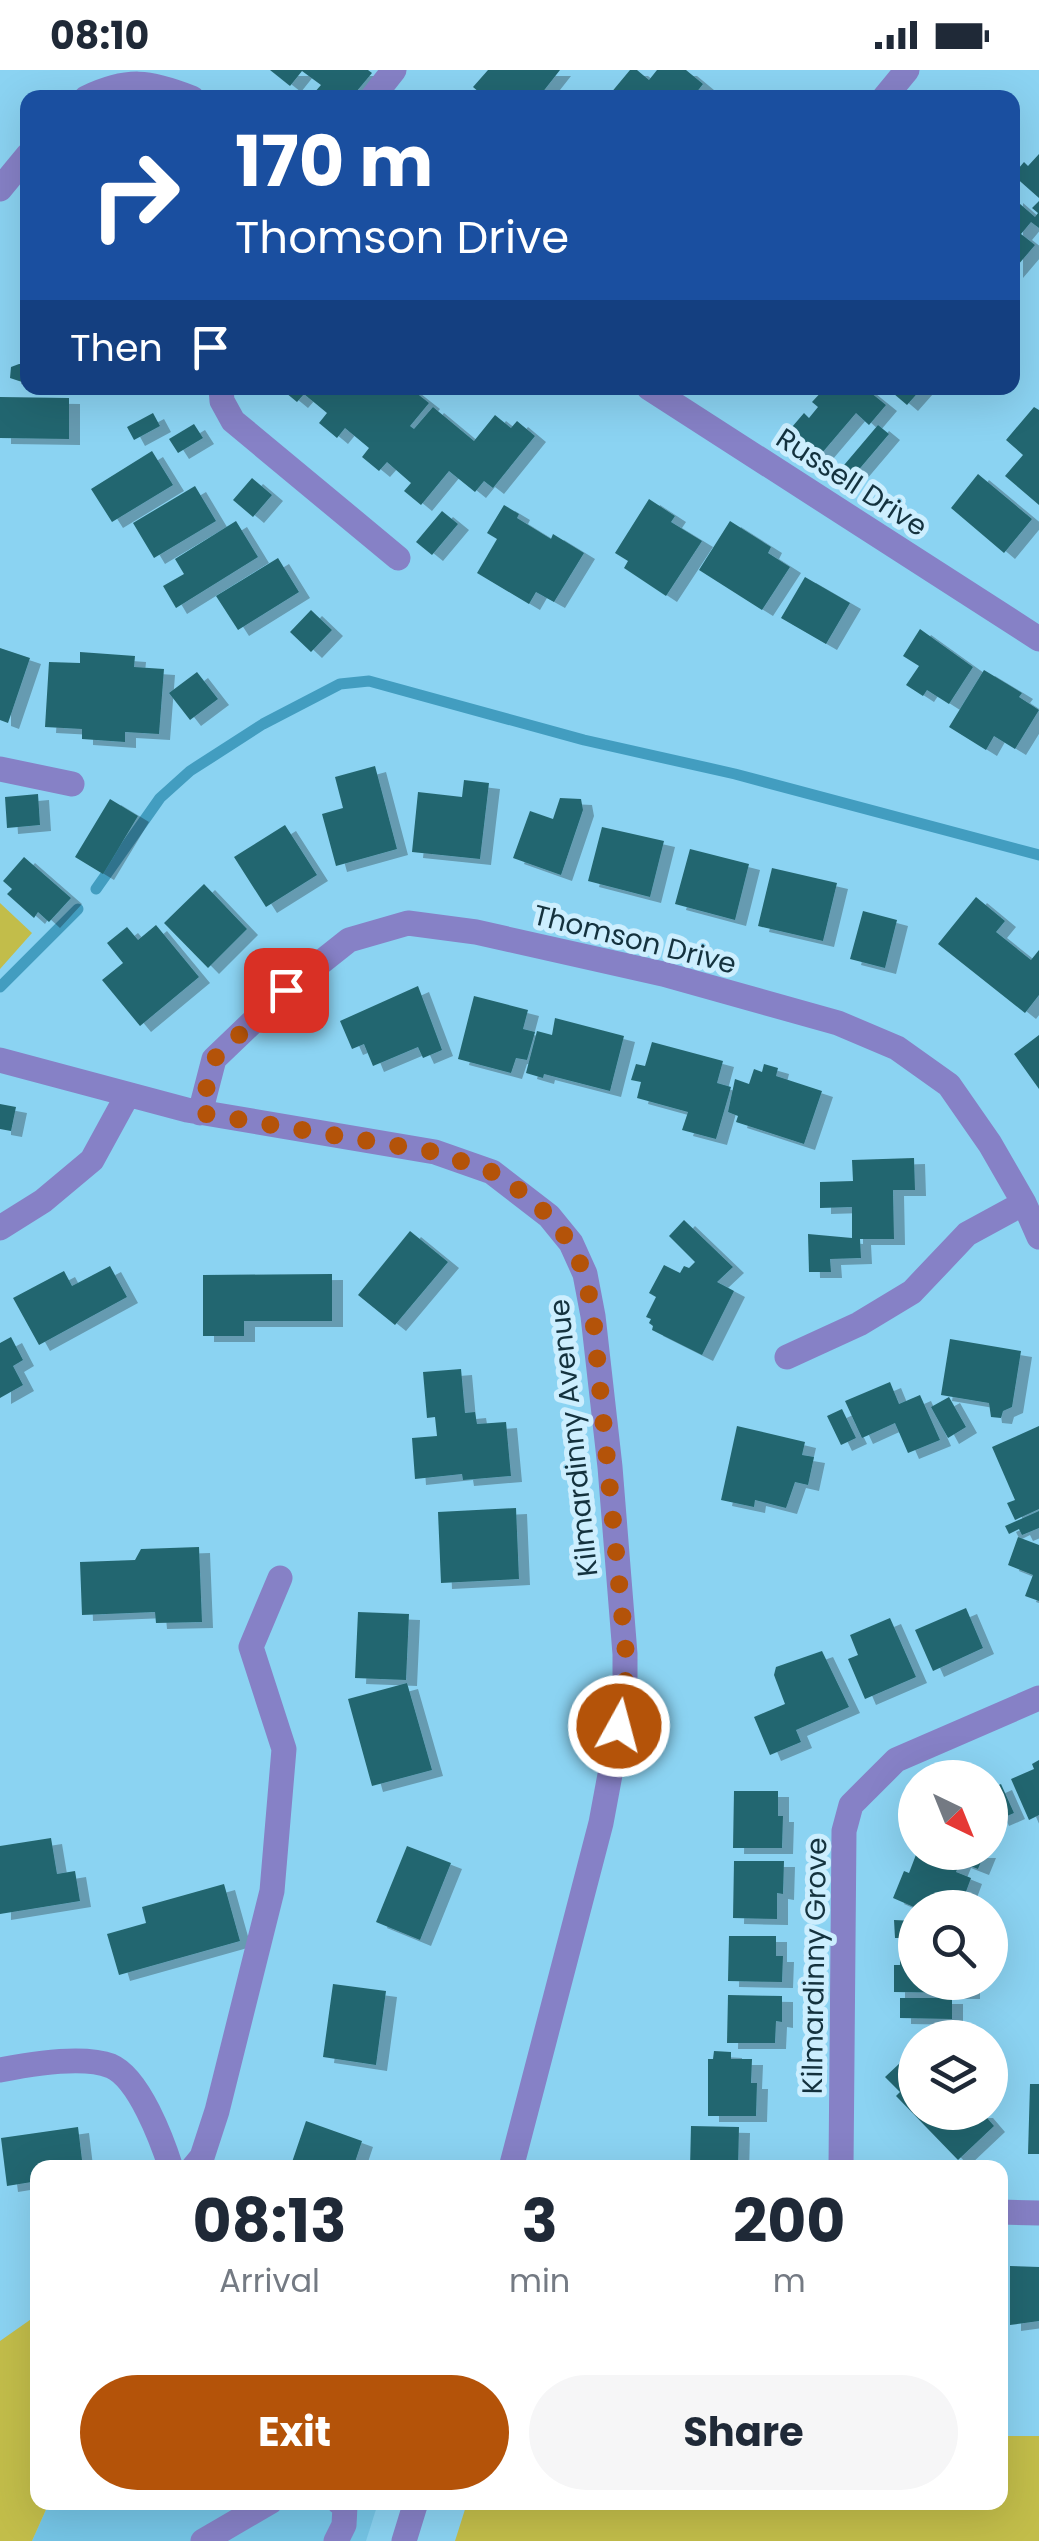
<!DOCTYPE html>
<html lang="en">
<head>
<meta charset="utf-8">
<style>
  :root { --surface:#fff; --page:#f6f6f7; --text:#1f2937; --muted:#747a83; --accent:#b45309 }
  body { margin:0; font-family:Poppins,sans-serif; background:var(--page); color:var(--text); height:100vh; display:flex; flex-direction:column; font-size:38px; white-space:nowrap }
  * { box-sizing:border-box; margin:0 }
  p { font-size:32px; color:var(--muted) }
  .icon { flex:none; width:55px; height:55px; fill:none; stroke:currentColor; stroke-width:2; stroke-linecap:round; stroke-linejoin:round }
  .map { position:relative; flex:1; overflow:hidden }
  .sheet { position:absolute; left:30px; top:2090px; width:978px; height:350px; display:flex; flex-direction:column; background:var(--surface); border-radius:20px; box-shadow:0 10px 40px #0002 }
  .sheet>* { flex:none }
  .top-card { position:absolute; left:20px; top:20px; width:1000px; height:305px; border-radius:20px; box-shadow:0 10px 40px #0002; background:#1a4fa0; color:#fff; overflow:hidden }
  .needle { width:65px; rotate:137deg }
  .buttons { position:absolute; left:898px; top:1690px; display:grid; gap:20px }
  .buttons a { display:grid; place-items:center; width:110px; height:110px; border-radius:50%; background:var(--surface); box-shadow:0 10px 40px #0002; font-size:50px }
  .pin { position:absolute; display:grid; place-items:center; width:85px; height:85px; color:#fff; margin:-42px; border-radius:20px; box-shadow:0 5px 15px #0006 }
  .me { position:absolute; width:110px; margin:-55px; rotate:7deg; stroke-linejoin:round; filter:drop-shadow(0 0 8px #0008) }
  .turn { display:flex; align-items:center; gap:35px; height:210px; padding:0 50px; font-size:45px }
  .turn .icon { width:130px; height:130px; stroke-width:2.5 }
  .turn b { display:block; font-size:70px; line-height:85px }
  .then { display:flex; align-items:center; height:95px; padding:0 50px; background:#0003; gap:20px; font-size:38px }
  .eta { display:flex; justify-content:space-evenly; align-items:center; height:170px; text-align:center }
  .eta b { font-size:60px; font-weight:700; line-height:70px }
  .cta { display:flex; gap:20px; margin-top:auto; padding:20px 50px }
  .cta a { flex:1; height:115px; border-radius:60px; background:var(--accent); color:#fff; font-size:40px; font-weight:700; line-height:115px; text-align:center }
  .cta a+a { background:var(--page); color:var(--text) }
  .status { display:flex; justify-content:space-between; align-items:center; height:70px; padding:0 50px; background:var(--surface); direction:ltr }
  .status svg { height:28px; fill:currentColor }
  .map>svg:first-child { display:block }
  .built { fill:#75c5e6 }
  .green { fill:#c2bd4a }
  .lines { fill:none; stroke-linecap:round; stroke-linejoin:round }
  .stream { stroke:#429dc0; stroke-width:11 }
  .building { fill:#24666f; filter:url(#shadow) }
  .minor { stroke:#8681c6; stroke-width:25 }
  .route { stroke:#b45309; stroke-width:18; stroke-dasharray:0 32.4 }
  .labels { text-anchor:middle; stroke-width:10; stroke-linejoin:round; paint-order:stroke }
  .street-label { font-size:28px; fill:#14323e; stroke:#cceefe }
</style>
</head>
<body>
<div class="status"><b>08:10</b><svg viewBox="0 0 49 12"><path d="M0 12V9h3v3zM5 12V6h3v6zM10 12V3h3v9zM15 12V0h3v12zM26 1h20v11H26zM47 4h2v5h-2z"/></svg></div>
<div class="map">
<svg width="1039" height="2471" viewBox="0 0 1039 2471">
  <defs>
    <filter id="shadow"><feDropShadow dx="11" dy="6" stdDeviation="0" flood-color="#0004"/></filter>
  </defs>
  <rect width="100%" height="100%" fill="#8bd3f2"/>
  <!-- built -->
  <path class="built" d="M 49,2433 L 378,2433 L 366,2471 L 32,2471 Z"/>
  <!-- green -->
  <path class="green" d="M 0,833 L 32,863 L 0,899 Z
    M 37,2245 L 38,2432 L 49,2433 L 32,2471 L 0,2471 L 0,2271 Z
    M 1000,2366 L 1039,2366 L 1039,2471 L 455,2471 L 467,2433 L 1000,2432 Z"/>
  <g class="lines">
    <!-- stream -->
    <path class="stream" d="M 96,819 L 160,728 L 190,701 L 263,654 L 340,614 L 369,611 L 584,670 L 735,704 L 1039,785
      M 0,917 L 78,839"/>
  </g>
  <!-- building -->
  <path class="building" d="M 270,0 L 368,0 L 372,3 L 351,28 L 318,28 L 313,24 L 321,15 L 302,1 L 290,16 Z
    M 488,0 L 560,0 L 538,28 L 486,28 L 473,17 Z
    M 630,0 L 637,0 L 649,10 L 657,0 L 686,0 L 703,14 L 692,28 L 615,28 L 610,24 Z
    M 1039,84 L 1039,128 L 1013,105 L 1024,92 L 1028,96 Z
    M 1012,127 L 1035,147 L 1038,143 L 1032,138 L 1039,131 L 1039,158 L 1031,152 L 1021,164 L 1035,175 L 1012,202 Z
    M 19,294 L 28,294 L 28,314 L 10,308 L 11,297 Z
    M 280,318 L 371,318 L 368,322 L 372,325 L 378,318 L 410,318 L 429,333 L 410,356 L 414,359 L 433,337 L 474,371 L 495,345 L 511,358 L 517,351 L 535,366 L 493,418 L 484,411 L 475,422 L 449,401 L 421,435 L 404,421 L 411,413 L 387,392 L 379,401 L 362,387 L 369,378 L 345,358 L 337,368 L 319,353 L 327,343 L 304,324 L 297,332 Z
    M 825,318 L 865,318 L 886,335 L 869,355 L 856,343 L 816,390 L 786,364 L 804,343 L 809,348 L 818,337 L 812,332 Z
    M 887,318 L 922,318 L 907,335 Z
    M 0,327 L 69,328 L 69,369 L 0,368 Z
    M 1034,337 L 1039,340 L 1039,435 L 1005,406 L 1023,385 L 1006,370 Z
    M 153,343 L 160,356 L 134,370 L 127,357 Z
    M 194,354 L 203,368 L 178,383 L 169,369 Z
    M 878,355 L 889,364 L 850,410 L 839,401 Z
    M 152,381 L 173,415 L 112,452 L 91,419 Z
    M 978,404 L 1032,449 L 1004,483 L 951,438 Z
    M 252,408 L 272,425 L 253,447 L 233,430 Z
    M 195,416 L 216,451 L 154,488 L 133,453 Z
    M 649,429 L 675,446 L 671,452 L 702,471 L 666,526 L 624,498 L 628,491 L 615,483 Z
    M 504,435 L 519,444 L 517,448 L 551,469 L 553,464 L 584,483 L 554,532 L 536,522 L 529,534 L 477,503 L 497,469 L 487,463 Z
    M 442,441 L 458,454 L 432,485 L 416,472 Z
    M 236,451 L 258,487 L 176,538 L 163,516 L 184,504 L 175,489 Z
    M 730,451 L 771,477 L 768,483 L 790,497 L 762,540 L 699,500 Z
    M 278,488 L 299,522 L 238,560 L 216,526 Z
    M 805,507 L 850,533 L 826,574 L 781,548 Z
    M 311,540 L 332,560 L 311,582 L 290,562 Z
    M 920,559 L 973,597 L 949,634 L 927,620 L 923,626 L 906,615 L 919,596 L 903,586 Z
    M 0,578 L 30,588 L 8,653 L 0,650 Z
    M 80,582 L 135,586 L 134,597 L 164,599 L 159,664 L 125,662 L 125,672 L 82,669 L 82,659 L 45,657 L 49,592 L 80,593 Z
    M 984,600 L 1022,623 L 1019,627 L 1039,640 L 1015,679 L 994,666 L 986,680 L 949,657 Z
    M 197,602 L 218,629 L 190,650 L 169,623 Z
    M 375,696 L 397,779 L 336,796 L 322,744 L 343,738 L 335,707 Z
    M 464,710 L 489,713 L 480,789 L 412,782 L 418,722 L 462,727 Z
    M 38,724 L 40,755 L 7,758 L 5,727 Z
    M 560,728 L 581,729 L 583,740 L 561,805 L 513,788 L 530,741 L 553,749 Z
    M 110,729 L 138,746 L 103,804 L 75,787 Z
    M 285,755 L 317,805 L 266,837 L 234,787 Z
    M 602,757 L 664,771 L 650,827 L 588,811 Z
    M 690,779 L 749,794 L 735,850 L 675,834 Z
    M 24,787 L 71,828 L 49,852 L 38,842 L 34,848 L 7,824 L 12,819 L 3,811 Z
    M 772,798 L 837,813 L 823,871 L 758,856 Z
    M 204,814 L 247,859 L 208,898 L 164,853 Z
    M 976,827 L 1005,851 L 996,862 L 1031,890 L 1039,880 L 1039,925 L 1025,943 L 938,874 Z
    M 863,841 L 897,850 L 885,898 L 850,889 Z
    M 156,855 L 199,907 L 140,956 L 102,910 L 123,893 L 107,873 L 127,857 L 138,870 Z
    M 418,916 L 442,980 L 423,988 L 418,977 L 373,996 L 364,974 L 352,979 L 340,951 Z
    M 474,926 L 528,940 L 523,959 L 535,962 L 527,990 L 516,988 L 511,1003 L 458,989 Z
    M 555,948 L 624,966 L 610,1021 L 544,1004 L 543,1008 L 526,1003 L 537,961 L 552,965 Z
    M 1039,965 L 1039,1019 L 1014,984 Z
    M 652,972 L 723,991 L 717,1013 L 731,1017 L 716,1069 L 682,1060 L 688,1042 L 637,1028 L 641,1012 L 631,1010 L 636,994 L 645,996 Z
    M 764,994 L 778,998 L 776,1006 L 822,1021 L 804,1074 L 736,1052 L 738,1046 L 728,1042 L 735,1009 L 749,1014 L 754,999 L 762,1002 Z
    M 0,1034 L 16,1037 L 11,1061 L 0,1059 Z
    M 914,1088 L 915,1120 L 893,1120 L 894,1169 L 860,1169 L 861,1188 L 830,1189 L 831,1202 L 809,1202 L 808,1164 L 852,1168 L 852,1137 L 820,1138 L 820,1112 L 853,1111 L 852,1090 Z
    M 684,1150 L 733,1197 L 717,1212 L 734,1221 L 702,1285 L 652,1260 L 653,1256 L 649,1253 L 651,1249 L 646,1247 L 656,1227 L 649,1223 L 664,1195 L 680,1203 L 684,1196 L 689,1198 L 695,1192 L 669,1166 Z
    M 410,1161 L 448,1192 L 395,1255 L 358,1225 Z
    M 110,1196 L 127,1227 L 39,1275 L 13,1228 L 64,1201 L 72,1216 Z
    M 332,1204 L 332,1251 L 244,1251 L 244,1266 L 203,1266 L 203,1205 Z
    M 11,1267 L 23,1290 L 13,1296 L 23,1315 L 0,1328 L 0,1273 Z
    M 950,1269 L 1021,1281 L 1012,1337 L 1003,1341 L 1001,1348 L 991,1347 L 989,1333 L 941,1325 Z
    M 461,1299 L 465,1343 L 475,1342 L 477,1354 L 506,1352 L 511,1406 L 463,1410 L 462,1404 L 415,1409 L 412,1368 L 437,1366 L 435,1347 L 427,1348 L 423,1302 Z
    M 890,1312 L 899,1334 L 920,1325 L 940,1370 L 908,1383 L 895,1353 L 862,1368 L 845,1331 Z
    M 949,1327 L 966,1357 L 948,1368 L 931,1337 Z
    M 842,1339 L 856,1368 L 841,1375 L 827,1346 Z
    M 737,1356 L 805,1372 L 802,1385 L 814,1387 L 808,1415 L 795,1412 L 786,1438 L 755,1430 L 754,1437 L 721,1430 Z
    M 1039,1356 L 1039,1439 L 1015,1450 L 1007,1433 L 1015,1430 L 992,1377 Z
    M 516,1438 L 519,1509 L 441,1513 L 438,1442 Z
    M 1039,1441 L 1039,1458 L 1022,1465 L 1019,1459 L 1009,1464 L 1005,1456 Z
    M 1018,1467 L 1039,1475 L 1039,1531 L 1025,1526 L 1033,1505 L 1008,1495 Z
    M 199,1477 L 202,1552 L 156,1553 L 155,1542 L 82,1545 L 80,1492 L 135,1490 L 141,1479 Z
    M 966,1538 L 983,1578 L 933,1601 L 915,1560 Z
    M 358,1542 L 409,1544 L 406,1610 L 355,1608 Z
    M 890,1548 L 916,1607 L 865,1629 L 848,1589 L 858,1585 L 850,1565 Z
    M 822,1581 L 849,1637 L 796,1660 L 801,1672 L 770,1685 L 754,1647 L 785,1634 L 774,1605 L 776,1597 Z
    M 407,1613 L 432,1700 L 372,1716 L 348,1629 Z
    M 1039,1690 L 1039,1745 L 1029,1750 L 1011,1709 L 1034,1699 L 1032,1694 Z
    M 1001,1714 L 1014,1743 L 998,1750 L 990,1733 L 990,1719 Z
    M 734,1721 L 778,1721 L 778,1746 L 783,1746 L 782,1778 L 733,1778 Z
    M 51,1768 L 57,1804 L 75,1801 L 80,1831 L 0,1844 L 0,1776 Z
    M 407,1776 L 451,1793 L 420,1870 L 376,1852 Z
    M 917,1782 L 985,1782 L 978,1799 L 960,1792 L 956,1802 L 971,1808 L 960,1838 L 916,1838 L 893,1828 L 904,1801 L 909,1803 Z
    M 734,1791 L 784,1791 L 783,1824 L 777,1823 L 777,1849 L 733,1848 Z
    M 224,1814 L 240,1871 L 119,1905 L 107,1864 L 146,1853 L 142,1837 Z
    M 894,1850 L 915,1851 L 915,1868 L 895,1868 Z
    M 729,1866 L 776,1866 L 776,1886 L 783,1886 L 782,1912 L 728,1911 Z
    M 900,1874 L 915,1874 L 915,1912 L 969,1912 L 969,1923 L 894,1922 L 894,1895 L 900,1895 Z
    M 333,1914 L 386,1921 L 376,1995 L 323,1987 Z
    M 728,1925 L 782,1926 L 782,1952 L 776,1951 L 775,1973 L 727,1973 Z
    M 900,1928 L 952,1928 L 952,1949 L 900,1948 Z
    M 915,1979 L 915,2042 L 982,2042 L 994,2056 L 958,2090 L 896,2026 L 900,2022 L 885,2007 Z
    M 714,1981 L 731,1982 L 731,1989 L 752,1989 L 751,2013 L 757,2013 L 756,2046 L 708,2046 L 708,1989 L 713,1989 Z
    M 1030,2014 L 1039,2014 L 1039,2084 L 1028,2084 Z
    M 306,2051 L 362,2071 L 353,2098 L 290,2098 Z
    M 691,2056 L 739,2057 L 738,2098 L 690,2098 Z
    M 78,2057 L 83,2098 L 38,2098 L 38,2111 L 7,2116 L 1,2068 Z
    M 1010,2196 L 1039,2197 L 1039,2251 L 1010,2255 Z"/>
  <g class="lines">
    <!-- minor -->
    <path class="minor" d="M 86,28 C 128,8 149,11 192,28
      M 372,28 L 394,0
      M 884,28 L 907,0
      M 0,119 L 28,85
      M 221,318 L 222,331 L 233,351 L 398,488
      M 649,318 L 1039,569
      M 0,699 L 72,714
      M 0,990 L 187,1040 L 435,1082 L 492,1102 L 549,1146 L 571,1173 L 585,1204 L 593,1246 L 610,1397 L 625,1584 L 625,1624 L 601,1753 L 511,2098
      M 200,1043 L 214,989 L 286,920 L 349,870 L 408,853 L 476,862 L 663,904 L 838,953 L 897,978 L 949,1015 L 990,1074 L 1024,1133 L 1039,1167
      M 0,1158 L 43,1131 L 92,1090 L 127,1026
      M 787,1287 L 859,1254 L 912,1222 L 967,1164 L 1024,1133
      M 0,2000 C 30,1994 83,1985 111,1996 C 139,2008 162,2070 171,2098
      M 193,2098 L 202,2087 L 217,2041 L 272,1821 L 284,1679 L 251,1577 L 280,1508
      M 841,2098 L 844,1761 L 851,1735 L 896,1690 L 1039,1628
      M 1000,2142 L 1039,2143
      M 203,2471 L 270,2432
      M 336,2471 L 344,2455 L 345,2436 L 339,2432
      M 404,2471 L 416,2432"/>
  </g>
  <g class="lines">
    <!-- route -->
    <path class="route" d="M 286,920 L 214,989 L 200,1043 L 435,1082 L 492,1102 L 522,1122 L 549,1146 L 571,1174 L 585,1204 L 593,1246 L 626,1584 L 625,1624 L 619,1656"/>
  </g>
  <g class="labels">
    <!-- street labels -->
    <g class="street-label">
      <text transform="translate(852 412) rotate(33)" y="10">Russell Drive</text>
      <text transform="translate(635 869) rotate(14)" y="10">Thomson Drive</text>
      <text transform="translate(573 1368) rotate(-96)" y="10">Kilmardinny Avenue</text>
      <text transform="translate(814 1896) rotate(-89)" y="10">Kilmardinny Grove</text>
    </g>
  </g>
</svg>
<div class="buttons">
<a><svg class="needle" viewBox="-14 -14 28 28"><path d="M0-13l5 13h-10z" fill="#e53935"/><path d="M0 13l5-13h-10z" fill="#747a83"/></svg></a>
<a><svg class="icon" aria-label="search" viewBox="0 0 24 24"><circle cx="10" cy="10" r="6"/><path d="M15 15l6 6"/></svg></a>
<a><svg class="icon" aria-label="layers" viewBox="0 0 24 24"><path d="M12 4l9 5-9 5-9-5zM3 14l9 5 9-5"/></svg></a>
</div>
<div class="pin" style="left:286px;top:920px;background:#d93025"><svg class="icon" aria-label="arrive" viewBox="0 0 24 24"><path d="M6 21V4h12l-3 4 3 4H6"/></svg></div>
<svg class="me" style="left:619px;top:1656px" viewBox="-20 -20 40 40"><circle r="17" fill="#b45309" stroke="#fff" stroke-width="3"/><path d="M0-11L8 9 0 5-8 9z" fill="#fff"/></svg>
<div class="top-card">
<div class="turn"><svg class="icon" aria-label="right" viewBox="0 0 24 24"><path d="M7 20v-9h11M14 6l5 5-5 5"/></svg><div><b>170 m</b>Thomson Drive</div></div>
<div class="then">Then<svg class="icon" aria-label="arrive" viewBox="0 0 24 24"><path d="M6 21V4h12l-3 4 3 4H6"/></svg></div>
</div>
<section class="sheet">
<div class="eta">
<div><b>08:13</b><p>Arrival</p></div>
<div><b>3</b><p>min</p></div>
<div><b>200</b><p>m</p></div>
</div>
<div class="cta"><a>Exit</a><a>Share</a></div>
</section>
</div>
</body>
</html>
